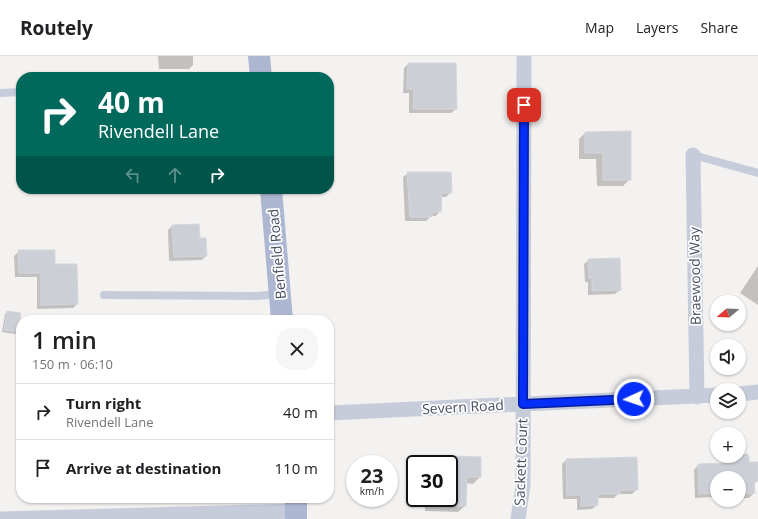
<!DOCTYPE html>
<html lang="en">
<head>
<meta charset="utf-8">
<style>
  :root { --surface:#fff; --page:#f6f6f6; --text:#202124; --muted:#757577; --line:#e0e0e0 }
  body { margin:0; font-family:"Open Sans",sans-serif; background:var(--page); color:var(--text); height:100vh; display:flex; flex-direction:column; font-size:15px; white-space:nowrap }
  * { box-sizing:border-box; margin:0 }
  p { font-size:13px; color:var(--muted) }
  .icon { flex:none; width:22px; height:22px; fill:none; stroke:currentColor; stroke-width:2; stroke-linecap:round; stroke-linejoin:round }
  .map { position:relative; flex:1; overflow:hidden }
  .drawer { position:absolute; left:16px; top:259px; width:318px; height:188px; display:flex; flex-direction:column; background:var(--surface); border-radius:16px; box-shadow:0 1px 3px #0004 }
  .drawer>* { flex:none }
  .banner { position:absolute; left:16px; top:16px; width:318px; height:122px; border-radius:16px; box-shadow:0 1px 3px #0004; background:#00695c; color:#fff; overflow:hidden }
  .needle { width:26px; rotate:251deg }
  .fabs { position:absolute; left:710px; top:239px; display:grid; gap:8px }
  .fabs a { display:grid; place-items:center; width:36px; height:36px; border-radius:50%; background:var(--surface); box-shadow:0 1px 3px #0004; font-size:20px }
  .speed { position:absolute; left:346px; top:399px; display:flex; gap:8px; font-size:20px; font-weight:700; text-align:center }
  .speed>* { display:grid; place-content:center; width:52px; height:52px; border-radius:50%; background:var(--surface); box-shadow:0 1px 3px #0004; line-height:1 }
  .speed small { font-size:10px; font-weight:400 }
  .speed .limit { border:2px solid #111; border-radius:6px; background:#fff; color:#111 }
  .pin { position:absolute; display:grid; place-items:center; width:34px; height:34px; color:#fff; margin:-17px; border-radius:8px; box-shadow:0 2px 6px #0006 }
  .me { position:absolute; width:44px; margin:-22px; rotate:267deg; stroke-linejoin:round; filter:drop-shadow(0 0 3px #0008) }
  .turn { display:flex; align-items:center; gap:14px; height:84px; padding:0 16px; font-size:18px }
  .turn .icon { width:52px; height:52px; stroke-width:2.5 }
  .turn b { display:block; font-size:28px; line-height:34px }
  .lanes { display:flex; align-items:center; height:38px; padding:0 16px; background:#0003; justify-content:center; gap:20px; direction:ltr }
  .lanes .off { opacity:.35 }
  .round { display:grid; place-items:center; flex:none; width:42px; height:42px; border-radius:16px; background:var(--page) }
  .summary { display:flex; align-items:center; justify-content:space-between; height:68px; padding:0 16px }
  h1 { font-size:24px; font-weight:600; line-height:30px }
  ul { padding:0; list-style:none }
  li { display:flex; align-items:center; gap:12px; height:56px; padding:0 16px; border-top:1px solid var(--line) }
  li div { flex:1 }
  li b { display:block; font-size:15px }
  li em { font-style:normal }
  header { display:flex; align-items:center; gap:24px; box-sizing:border-box; height:56px; padding:0 20px; background:var(--surface); border-bottom:1px solid var(--line) }
  header strong { font-size:19px }
  nav { display:flex; gap:22px; margin-inline-start:auto; font-size:14px }
  .map>svg:first-child { display:block }
  .shadow { fill:#0003 }
  .building { fill:#cdcfd7; stroke:#d5d5dd }
  .lines { fill:none; stroke-linecap:round; stroke-linejoin:round }
  .lane { stroke:#c7ccda; stroke-width:8 }
  .street { stroke:#c7ccda; stroke-width:15 }
  .primary { stroke:#aeb7d2; stroke-width:22 }
  .route-casing { stroke:#041ea2; stroke-width:10 }
  .route { stroke:#062ef9; stroke-width:7 }
  .labels { text-anchor:middle; stroke-width:3.5; stroke-linejoin:round; paint-order:stroke }
  .street-label { font-size:14px; fill:#474d61; stroke:#fff }
</style>
</head>
<body>
<header>
<strong>Routely</strong>
<nav><a>Map</a><a>Layers</a><a>Share</a></nav>
</header>
<div class="map">
<svg width="758" height="463" viewBox="0 0 758 463">
  <rect width="100%" height="100%" fill="#f4f2f1"/>
  <!-- shadow -->
  <path class="shadow" d="M 158,0 L 193,0 L 193,9 L 189,13 L 159,13 Z
    M 408,8 L 456,53 L 451,57 L 409,57 L 409,37 L 403,37 L 404,12 Z
    M 585,77 L 630,123 L 623,130 L 597,130 L 596,103 L 579,103 L 579,83 Z
    M 408,117 L 451,136 L 446,141 L 440,141 L 440,155 L 436,160 L 431,160 L 426,165 L 405,165 L 403,121 Z
    M 172,170 L 199,183 L 206,200 L 202,204 L 169,205 L 168,174 Z
    M 19,195 L 54,209 L 77,248 L 73,252 L 37,253 L 37,221 L 15,221 L 14,200 Z
    M 589,204 L 620,234 L 615,238 L 588,239 L 588,226 L 585,226 L 584,208 Z
    M 758,210 L 758,249 L 740,237 Z
    M 7,256 L 17,276 L 15,278 L 2,276 L 5,258 Z
    M 748,398 L 749,407 L 757,425 L 753,429 L 754,437 L 749,442 L 739,442 L 739,422 L 717,422 L 717,443 L 714,443 L 714,441 L 695,442 L 694,414 L 698,409 L 724,408 L 724,404 L 727,400 Z
    M 452,401 L 480,402 L 480,421 L 473,428 L 465,427 L 465,450 L 458,456 L 425,455 L 425,442 L 449,442 L 449,408 L 429,408 L 433,404 L 449,404 Z
    M 566,404 L 637,433 L 632,438 L 618,438 L 614,442 L 597,442 L 597,449 L 592,453 L 577,454 L 577,443 L 563,443 L 562,408 Z"/>
  <!-- building -->
  <path class="building" d="M 408,7 L 456,7 L 457,53 L 413,53 L 414,33 L 407,33 Z
    M 631,75 L 631,124 L 603,124 L 603,97 L 585,97 L 585,76 Z
    M 407,116 L 451,116 L 452,137 L 442,137 L 441,156 L 432,156 L 432,161 L 410,161 Z
    M 199,168 L 200,182 L 206,182 L 207,200 L 174,201 L 172,169 Z
    M 18,194 L 55,194 L 55,208 L 77,208 L 78,248 L 41,249 L 41,217 L 19,217 Z
    M 620,202 L 621,234 L 592,235 L 592,222 L 589,222 L 588,203 Z
    M 7,255 L 21,257 L 18,276 L 4,274 Z
    M 452,400 L 481,401 L 481,421 L 467,421 L 466,450 L 449,450 L 449,403 L 451,403 Z
    M 728,400 L 749,400 L 749,406 L 758,406 L 758,425 L 754,426 L 755,437 L 739,438 L 739,422 L 717,422 L 717,437 L 699,438 L 698,408 L 728,407 Z
    M 637,401 L 638,434 L 620,434 L 620,438 L 598,438 L 598,449 L 581,450 L 581,439 L 567,439 L 566,403 Z"/>
  <g class="lines">
    <!-- lane -->
    <path class="lane" d="M 0,37 L 21,36
      M 693,99 L 758,117
      M 104,239 L 256,240 L 279,238"/>
    <!-- street -->
    <path class="street" d="M 693,99 L 697,341
      M 739,338 L 758,336
      M 329,357 L 717,339
      M 0,463 L 297,455
      M 518,463 L 523,430 L 524,0"/>
    <!-- primary -->
    <path class="primary" d="M 259,0 L 261,21
      M 271,133 L 282,264
      M 296,442 L 296,463"/>
  </g>
  <g class="lines">
    <!-- route casing -->
    <g class="route-casing">
      <path id="route" d="M 524,49 L 523,348 L 634,343"/>
    </g>
    <!-- route -->
    <use href="#route" class="route"/>
  </g>
  <g class="labels">
    <!-- street labels -->
    <g class="street-label">
      <text transform="translate(277 198) rotate(-95)" y="5">Benfield Road</text>
      <text transform="translate(695 220) rotate(-91)" y="5">Braewood Way</text>
      <text transform="translate(463 351) rotate(-3)" y="5">Severn Road</text>
      <text transform="translate(521 406) rotate(-88)" y="5">Sackett Court</text>
    </g>
  </g>
</svg>
<div class="fabs">
<a><svg class="needle" viewBox="-14 -14 28 28"><path d="M0-13l5 13h-10z" fill="#e53935"/><path d="M0 13l5-13h-10z" fill="#757577"/></svg></a>
<a><svg class="icon" aria-label="sound" viewBox="0 0 24 24"><path d="M4 9h4l5-4v14l-5-4H4zM17 9q2 3 0 6"/></svg></a>
<a><svg class="icon" aria-label="layers" viewBox="0 0 24 24"><path d="M12 4l9 5-9 5-9-5zM3 14l9 5 9-5"/></svg></a>
<a>+</a>
<a>−</a>
</div>
<div class="speed"><div>23<small>km/h</small></div><div class="limit">30</div></div>
<div class="pin" style="left:524px;top:49px;background:#d93025"><svg class="icon" aria-label="arrive" viewBox="0 0 24 24"><path d="M6 21V4h12l-3 4 3 4H6"/></svg></div>
<svg class="me" style="left:634px;top:343px" viewBox="-20 -20 40 40"><circle r="17" fill="#062ef9" stroke="#fff" stroke-width="3"/><path d="M0-11L8 9 0 5-8 9z" fill="#fff"/></svg>
<div class="banner">
<div class="turn"><svg class="icon" aria-label="right" viewBox="0 0 24 24"><path d="M7 20v-9h11M14 6l5 5-5 5"/></svg><div><b>40 m</b>Rivendell Lane</div></div>
<div class="lanes"><svg class="icon off" aria-label="left" viewBox="0 0 24 24"><path d="M17 20v-9H6M10 6l-5 5 5 5"/></svg><svg class="icon off" aria-label="ahead" viewBox="0 0 24 24"><path d="M12 20V5M6 11l6-6 6 6"/></svg><svg class="icon" aria-label="right" viewBox="0 0 24 24"><path d="M7 20v-9h11M14 6l5 5-5 5"/></svg></div>
</div>
<section class="drawer">
<div class="summary"><div><h1>1 min</h1><p>150 m · 06:10</p></div><a class="round"><svg class="icon" aria-label="close" viewBox="0 0 24 24"><path d="M6 6l12 12M18 6L6 18"/></svg></a></div>
<ul>
<li><svg class="icon" aria-label="right" viewBox="0 0 24 24"><path d="M7 20v-9h11M14 6l5 5-5 5"/></svg><div><b>Turn right</b><p>Rivendell Lane</p></div><em>40 m</em></li>
<li><svg class="icon" aria-label="arrive" viewBox="0 0 24 24"><path d="M6 21V4h12l-3 4 3 4H6"/></svg><div><b>Arrive at destination</b></div><em>110 m</em></li>
</ul>
</section>
</div>
</body>
</html>
